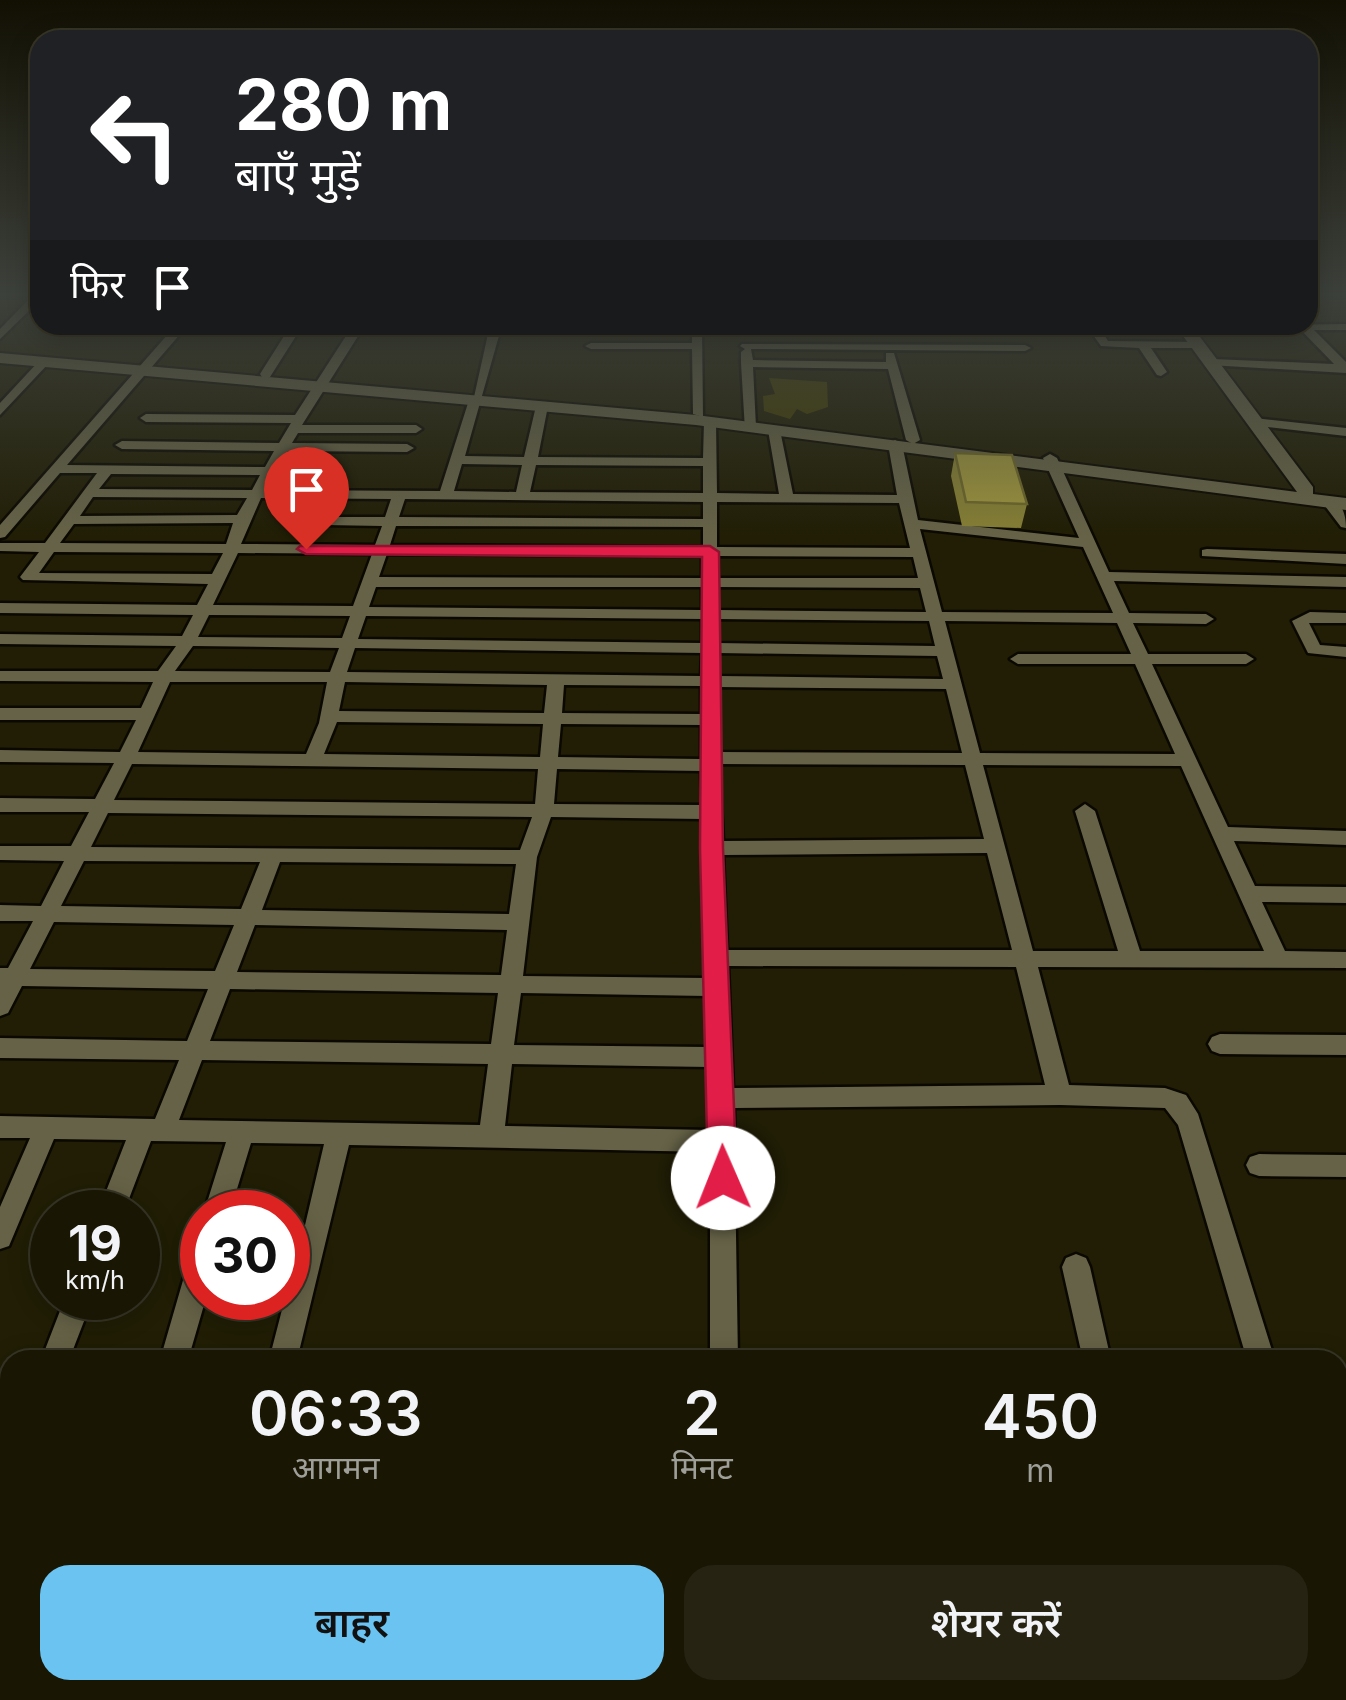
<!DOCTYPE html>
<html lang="hi">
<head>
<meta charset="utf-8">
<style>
  :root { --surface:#191604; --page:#262313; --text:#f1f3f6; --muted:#9f9f9a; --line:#373526; --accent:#6ac3f1 }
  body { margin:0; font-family:Inter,"Noto Sans Devanagari",sans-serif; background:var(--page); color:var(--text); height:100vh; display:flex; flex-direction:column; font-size:38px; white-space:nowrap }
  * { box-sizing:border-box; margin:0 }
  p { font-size:32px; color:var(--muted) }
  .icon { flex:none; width:55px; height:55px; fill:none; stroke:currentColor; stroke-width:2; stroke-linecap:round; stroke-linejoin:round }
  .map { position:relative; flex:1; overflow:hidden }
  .panel { position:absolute; left:0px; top:1350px; width:1348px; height:350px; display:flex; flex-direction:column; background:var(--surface); border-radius:30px 30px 0 0; box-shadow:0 5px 25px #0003,0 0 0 2px var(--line) }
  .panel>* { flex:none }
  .guide { position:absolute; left:30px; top:30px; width:1288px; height:305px; border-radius:30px; box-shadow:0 5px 25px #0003,0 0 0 2px var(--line); background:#202124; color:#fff; overflow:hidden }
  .speed { position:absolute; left:30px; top:1190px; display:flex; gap:20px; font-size:50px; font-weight:700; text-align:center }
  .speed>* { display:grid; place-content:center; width:130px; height:130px; border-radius:50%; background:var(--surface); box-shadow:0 5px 25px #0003,0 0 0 2px var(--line); line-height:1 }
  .speed small { font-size:25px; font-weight:400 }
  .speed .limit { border:15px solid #d22; background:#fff; color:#111 }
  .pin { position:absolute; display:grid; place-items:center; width:85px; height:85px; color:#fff; margin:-102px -42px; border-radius:50% 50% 50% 0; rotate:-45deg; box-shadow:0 0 10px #0007 }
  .pin .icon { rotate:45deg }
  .me { position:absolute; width:110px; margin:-55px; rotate:359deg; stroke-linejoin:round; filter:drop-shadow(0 0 8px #0008) }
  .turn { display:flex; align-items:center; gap:35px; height:210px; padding:0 40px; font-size:45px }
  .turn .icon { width:130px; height:130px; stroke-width:2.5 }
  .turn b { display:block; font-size:70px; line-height:85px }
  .then { display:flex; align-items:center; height:95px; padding:0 40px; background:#0003; gap:20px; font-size:38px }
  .eta { display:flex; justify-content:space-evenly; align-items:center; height:170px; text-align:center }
  .eta b { font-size:60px; font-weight:600; line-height:70px }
  .cta { display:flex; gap:20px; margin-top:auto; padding:20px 40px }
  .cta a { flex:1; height:115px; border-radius:30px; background:var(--accent); color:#111; font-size:40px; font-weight:600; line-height:115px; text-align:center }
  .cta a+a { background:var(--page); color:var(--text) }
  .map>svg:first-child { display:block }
  .green { fill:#443f05 }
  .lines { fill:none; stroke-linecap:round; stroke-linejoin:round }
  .street-casing { stroke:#0b0800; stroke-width:5 }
  .secondary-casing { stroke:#0b0800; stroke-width:4 }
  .street { fill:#656247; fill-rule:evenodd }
  .secondary { fill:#656247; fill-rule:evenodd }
  .wall { fill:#857e35 }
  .building { fill:#9b923e; stroke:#6c662b; stroke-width:2.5 }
  .route { fill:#e11d48; stroke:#92132f; stroke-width:2.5 }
</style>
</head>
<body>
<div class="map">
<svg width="1346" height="1700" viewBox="0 0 1346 1700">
  <rect width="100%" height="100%" fill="#211e05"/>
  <!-- green -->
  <path class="green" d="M 769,378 L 827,382 L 828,407 L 807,414 L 797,409 L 790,419 L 764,411 L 763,396 L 775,394 Z"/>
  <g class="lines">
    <!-- street casing -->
    <g class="street-casing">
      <path id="street" d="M 31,297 L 40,300 L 0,339 L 0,329 Z
        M 1346,324 L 1346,330 L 1314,330 L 1346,362 L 1346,373 L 1209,365 L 1207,363 L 1213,359 L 1334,364 L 1301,330 L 1185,330 L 1179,327 Z
        M 176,325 L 188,325 L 67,465 L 265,467 L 274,451 L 122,449 L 115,445 L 122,441 L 279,443 L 291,423 L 146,422 L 140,418 L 146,414 L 295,415 L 353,325 L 365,325 L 302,425 L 416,425 L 422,429 L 416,433 L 298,433 L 292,443 L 407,444 L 414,448 L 407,452 L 288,451 L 265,490 L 440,491 L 469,400 L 474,397 L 490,325 L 502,325 L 465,456 L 524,457 L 536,406 L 542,402 L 548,406 L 538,457 L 703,458 L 704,422 L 710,418 L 716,422 L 717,493 L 779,494 L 768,430 L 774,426 L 780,430 L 793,494 L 897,495 L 888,444 L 895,440 L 902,444 L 918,520 L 1079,538 L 1043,458 L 1050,454 L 1057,458 L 1109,572 L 1346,577 L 1346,587 L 1114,581 L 1129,613 L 1206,614 L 1214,619 L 1206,624 L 1133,623 L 1148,654 L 1246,654 L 1254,659 L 1246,664 L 1152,664 L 1228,827 L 1346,831 L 1346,845 L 1234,841 L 1255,886 L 1346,887 L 1346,903 L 1262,902 L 1285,951 L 1346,952 L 1346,968 L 1038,967 L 1069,1085 L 1165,1088 L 1186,1095 L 1198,1114 L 1275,1360 L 1247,1360 L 1178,1125 L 1165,1108 L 1060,1105 L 734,1108 L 738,1360 L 710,1360 L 710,1152 L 349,1145 L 297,1360 L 269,1360 L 285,1298 L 288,1298 L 324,1144 L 251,1143 L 230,1212 L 204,1212 L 226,1142 L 151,1141 L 124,1212 L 98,1212 L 126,1140 L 54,1139 L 9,1246 L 0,1249 L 0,1207 L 30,1138 L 0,1138 L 0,1116 L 155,1119 L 179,1060 L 0,1058 L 0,1038 L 187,1041 L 208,989 L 22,986 L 8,1013 L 0,1016 L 0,968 L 8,968 L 33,921 L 0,921 L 0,905 L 41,906 L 64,861 L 0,860 L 0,846 L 71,846 L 89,812 L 0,812 L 0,798 L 95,799 L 114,763 L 0,762 L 0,750 L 120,752 L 136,720 L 0,720 L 0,708 L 141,708 L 153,682 L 0,681 L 0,671 L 158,671 L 176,646 L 0,644 L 0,634 L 182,636 L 193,615 L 0,613 L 0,603 L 197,605 L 208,584 L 23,580 L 20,577 L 39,552 L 0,551 L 0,543 L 45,543 L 97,473 L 60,473 L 5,537 L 0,538 L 0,525 ZM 462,464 L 522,465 L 516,492 L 454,491 ZM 536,465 L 703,466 L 703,493 L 530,492 ZM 111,474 L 260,475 L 252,490 L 99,489 ZM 93,497 L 247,498 L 237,515 L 80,516 ZM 261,498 L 391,499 L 385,517 L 325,517 L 318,521 L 325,525 L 382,526 L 375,545 L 241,544 ZM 405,499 L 703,502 L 703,519 L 399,517 ZM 717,502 L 899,503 L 910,548 L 717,547 ZM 233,523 L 226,544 L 60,543 L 74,524 ZM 396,526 L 703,527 L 703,547 L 390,545 ZM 920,529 L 1083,547 L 1113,613 L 942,612 ZM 54,552 L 223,553 L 212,574 L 39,573 ZM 238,553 L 372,554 L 353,606 L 213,605 ZM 387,554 L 702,556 L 702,578 L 379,577 ZM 718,556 L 913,557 L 918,578 L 718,578 ZM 376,587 L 702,587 L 702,610 L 369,607 ZM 718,587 L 920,588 L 926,612 L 718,610 ZM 209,615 L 350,616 L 342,638 L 198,637 ZM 366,616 L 702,619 L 702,643 L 358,639 ZM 718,619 L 929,621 L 935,646 L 718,643 ZM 945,621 L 1117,623 L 1131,654 L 1018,654 L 1010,659 L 1018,664 L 1135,664 L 1175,754 L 980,753 ZM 193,646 L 339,648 L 330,672 L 175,671 ZM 355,648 L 702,653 L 701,676 L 347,672 ZM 718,653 L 937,656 L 943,679 L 719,676 ZM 170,682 L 327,682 L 319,723 L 306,754 L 138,752 ZM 345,682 L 547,685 L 544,713 L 339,711 ZM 564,685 L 701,686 L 701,714 L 562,713 ZM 719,687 L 946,689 L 962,753 L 719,752 ZM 337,722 L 543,724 L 540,757 L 324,754 ZM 561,724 L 701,725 L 701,759 L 558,757 ZM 132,764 L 538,769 L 535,804 L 114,800 ZM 719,764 L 965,765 L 984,839 L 723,841 ZM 983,765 L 1181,766 L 1264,951 L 1140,951 L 1095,811 L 1085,804 L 1075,811 L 1118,951 L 1033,951 ZM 557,769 L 701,771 L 702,805 L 554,804 ZM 108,813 L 532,817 L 520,850 L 91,847 ZM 551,817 L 702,819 L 706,978 L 523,976 L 537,857 ZM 987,853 L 1012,950 L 727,950 L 723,855 ZM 84,861 L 260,862 L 241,909 L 61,906 ZM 280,862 L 516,864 L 509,914 L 262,910 ZM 54,922 L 234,925 L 215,971 L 30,969 ZM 255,925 L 507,930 L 501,975 L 237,972 ZM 728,966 L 1016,967 L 1045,1085 L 733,1088 ZM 230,989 L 498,993 L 491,1044 L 210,1041 ZM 521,993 L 707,996 L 708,1047 L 514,1045 ZM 202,1060 L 488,1064 L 480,1125 L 179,1120 ZM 512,1064 L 709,1067 L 710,1130 L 505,1126 Z
        M 291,325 L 303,325 L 270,377 L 262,377 L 260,374 Z
        M 741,325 L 1022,327 L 1028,330 L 1022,333 L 745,330 Z
        M 1086,325 L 1098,325 L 1108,341 L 1199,342 L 1205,345 L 1199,348 L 1151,348 L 1167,372 L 1161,376 L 1157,375 L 1139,348 L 1101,346 Z
        M 582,328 L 702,328 L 703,417 L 693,414 L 692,349 L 591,349 L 585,346 L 591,343 L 692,343 L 692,333 L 586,333 L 580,330 Z
        M 742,344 L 1025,345 L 1031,348 L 1025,351 L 751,349 L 753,360 L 886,362 L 886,353 L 894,353 L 920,440 L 913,444 L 906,440 L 888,369 L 753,367 L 756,427 L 745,430 L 741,363 L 741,352 L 745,349 L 740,346 Z
        M 39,361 L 49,363 L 0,415 L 0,403 Z
        M 1254,418 L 1346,428 L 1346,436 L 1250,425 L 1248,422 Z
        M 1329,498 C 1343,502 1346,516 1346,528 L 1341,527 L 1322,502 Z
        M 1207,549 L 1346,554 L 1346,564 L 1202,556 L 1202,550 Z
        M 1310,612 L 1346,613 L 1346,623 L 1309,623 L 1320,645 L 1346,647 L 1346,657 L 1308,653 L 1292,621 Z
        M 1220,1034 L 1346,1035 L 1346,1055 L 1220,1054 L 1212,1051 L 1208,1044 L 1212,1037 Z
        M 1259,1154 L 1346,1155 L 1346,1177 L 1259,1176 L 1250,1173 L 1246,1165 L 1250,1157 Z
        M 202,1250 L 202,1298 L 206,1298 L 188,1360 L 160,1360 L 188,1263 L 192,1254 Z
        M 1076,1254 L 1086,1258 L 1090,1267 L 1111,1360 L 1083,1360 L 1062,1267 L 1066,1258 Z
        M 65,1298 L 93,1298 L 69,1360 L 41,1360 Z
        M 0,1384 L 10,1384 L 10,1414 L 0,1414 Z
        M 10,1463 L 10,1515 L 0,1520 L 0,1467 Z
        M 1338,1576 L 1346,1579 L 1346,1635 L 1338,1631 Z
        M 52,1690 L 86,1690 L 83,1700 L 49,1700 Z
        M 181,1690 L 215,1690 L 213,1700 L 179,1700 Z
        M 360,1690 L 402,1690 L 398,1700 L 356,1700 Z
        M 573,1690 L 740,1690 L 742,1695 L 740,1700 L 577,1700 Z"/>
    </g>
    <!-- secondary casing -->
    <g class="secondary-casing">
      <path id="secondary" d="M 1175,325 L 1191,325 L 1313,487 L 1313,494 L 1346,498 L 1346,510 L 696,425 L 0,363 L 0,353 L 696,415 L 1297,492 Z"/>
    </g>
    <!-- street -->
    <use href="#street" class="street"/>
    <!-- secondary -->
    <use href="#secondary" class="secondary"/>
  </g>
  <!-- wall -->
  <path class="wall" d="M 955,453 L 1027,504 L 1021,528 L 962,526 L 951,476 Z"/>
  <!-- building -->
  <path class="building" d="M 955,453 L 1012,455 L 1027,504 L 966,502 Z"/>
  <!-- sky -->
  <linearGradient id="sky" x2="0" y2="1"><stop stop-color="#121003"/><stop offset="0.55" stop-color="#3d413b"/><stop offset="1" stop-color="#3d413b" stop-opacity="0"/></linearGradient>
  <rect width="1346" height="536" fill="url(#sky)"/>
  <!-- route -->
  <path class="route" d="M 300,546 L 710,546 L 719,552 L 723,848 L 737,1178 L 733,1187 L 723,1191 L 712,1187 L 708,1178 L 700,848 L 702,557 L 306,554 L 297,549 Z"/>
</svg>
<div class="speed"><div>19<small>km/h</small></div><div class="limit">30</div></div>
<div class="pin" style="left:306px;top:549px;background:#d93025"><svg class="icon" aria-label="arrive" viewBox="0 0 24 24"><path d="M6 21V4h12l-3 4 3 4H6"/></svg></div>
<svg class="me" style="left:723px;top:1178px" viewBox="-20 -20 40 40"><circle r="19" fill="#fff"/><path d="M0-13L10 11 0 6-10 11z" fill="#e11d48"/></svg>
<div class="guide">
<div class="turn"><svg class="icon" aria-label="left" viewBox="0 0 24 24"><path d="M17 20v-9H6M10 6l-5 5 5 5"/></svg><div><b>280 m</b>बाएँ मुड़ें</div></div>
<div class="then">फिर<svg class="icon" aria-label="arrive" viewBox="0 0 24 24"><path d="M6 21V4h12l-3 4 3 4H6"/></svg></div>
</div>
<section class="panel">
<div class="eta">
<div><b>06:33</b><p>आगमन</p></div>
<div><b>2</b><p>मिनट</p></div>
<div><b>450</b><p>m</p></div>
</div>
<div class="cta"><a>बाहर</a><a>शेयर करें</a></div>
</section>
</div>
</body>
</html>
